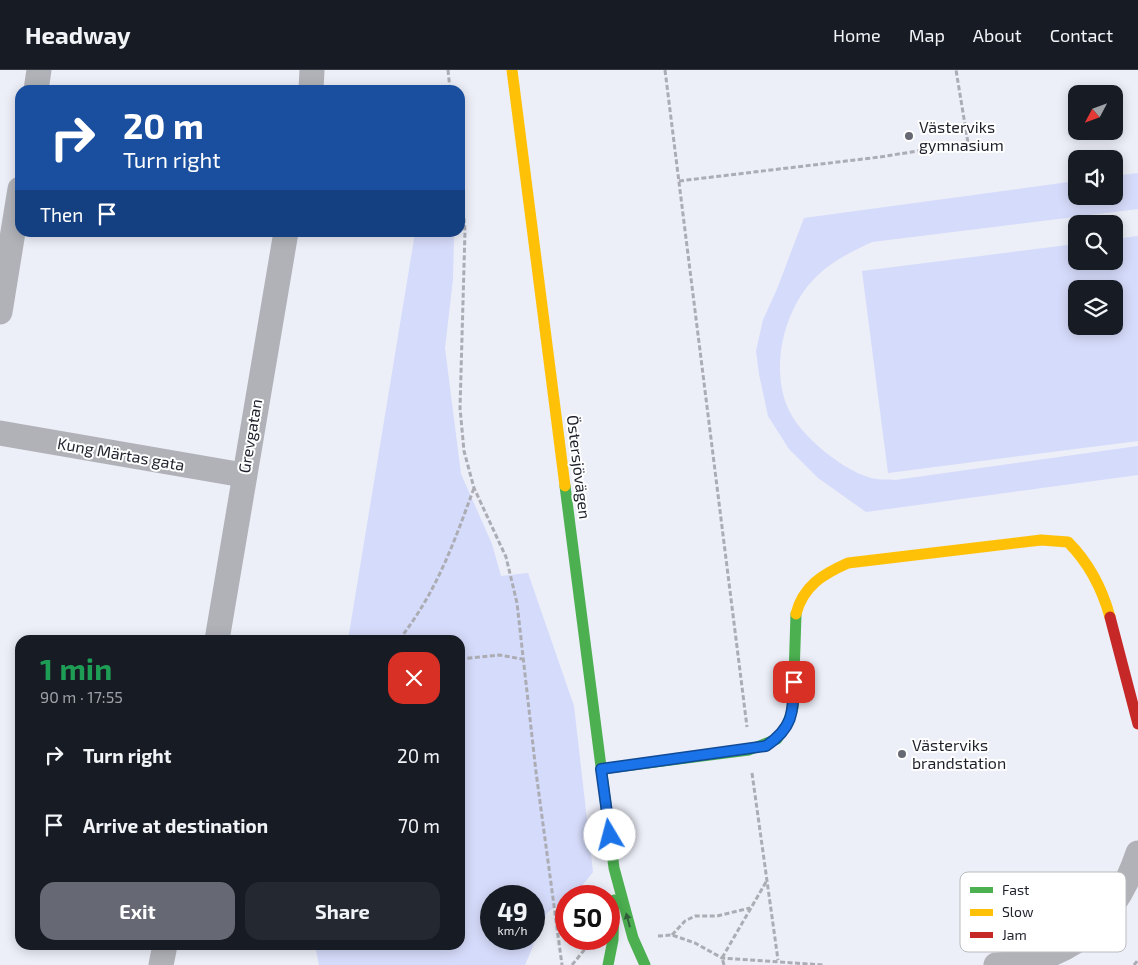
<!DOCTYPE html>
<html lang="en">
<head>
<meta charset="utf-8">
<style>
  :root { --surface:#171b24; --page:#242831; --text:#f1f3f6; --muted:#9ea1a6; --line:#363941; --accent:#666873 }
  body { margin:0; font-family:"Exo 2",sans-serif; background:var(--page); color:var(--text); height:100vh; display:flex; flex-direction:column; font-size:19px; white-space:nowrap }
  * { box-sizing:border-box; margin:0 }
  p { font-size:16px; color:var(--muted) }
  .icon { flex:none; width:28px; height:28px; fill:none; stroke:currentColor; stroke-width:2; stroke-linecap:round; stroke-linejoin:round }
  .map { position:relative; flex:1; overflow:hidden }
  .details { position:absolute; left:15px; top:565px; width:450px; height:315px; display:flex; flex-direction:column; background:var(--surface); border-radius:15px; box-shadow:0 2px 12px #0003 }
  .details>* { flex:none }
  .top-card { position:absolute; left:15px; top:15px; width:450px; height:152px; border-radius:15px; box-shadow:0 2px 12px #0003; background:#1a4fa0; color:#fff; overflow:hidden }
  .needle { width:32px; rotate:229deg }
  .tools { position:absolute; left:1068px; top:15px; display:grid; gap:10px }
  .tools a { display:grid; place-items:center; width:55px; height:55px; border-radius:10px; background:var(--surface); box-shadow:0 2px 12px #0003; font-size:25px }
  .speed { position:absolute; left:480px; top:815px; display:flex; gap:10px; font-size:25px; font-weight:700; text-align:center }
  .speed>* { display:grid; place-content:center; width:65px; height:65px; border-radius:50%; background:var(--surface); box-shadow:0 2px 12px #0003; line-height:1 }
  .speed small { font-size:12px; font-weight:400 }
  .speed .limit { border:8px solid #d22; background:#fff; color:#111 }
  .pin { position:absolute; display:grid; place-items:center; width:42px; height:42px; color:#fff; margin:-21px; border-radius:10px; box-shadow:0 2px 8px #0006 }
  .me { position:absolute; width:55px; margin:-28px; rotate:352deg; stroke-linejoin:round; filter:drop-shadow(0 0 4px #0008) }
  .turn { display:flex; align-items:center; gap:18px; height:105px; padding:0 25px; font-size:22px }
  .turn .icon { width:65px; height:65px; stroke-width:2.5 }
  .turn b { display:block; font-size:35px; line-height:42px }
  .then { display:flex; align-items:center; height:48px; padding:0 25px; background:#0003; gap:10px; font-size:19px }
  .round { display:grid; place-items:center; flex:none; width:52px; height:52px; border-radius:15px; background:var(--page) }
  .summary { display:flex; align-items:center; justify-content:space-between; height:85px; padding:0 25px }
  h1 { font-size:30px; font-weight:700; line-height:38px; color:#1e9e55 }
  .button { display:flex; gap:10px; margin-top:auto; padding:10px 25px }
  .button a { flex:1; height:58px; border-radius:15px; background:var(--accent); color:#fff; font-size:20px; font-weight:700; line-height:58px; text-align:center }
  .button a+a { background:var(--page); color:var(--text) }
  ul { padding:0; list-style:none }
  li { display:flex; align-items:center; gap:15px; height:70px; padding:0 25px }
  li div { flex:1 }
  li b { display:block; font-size:19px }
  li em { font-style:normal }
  header { display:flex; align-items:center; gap:30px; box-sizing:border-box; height:70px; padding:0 25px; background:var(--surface); border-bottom:1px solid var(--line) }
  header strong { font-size:24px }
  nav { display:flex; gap:28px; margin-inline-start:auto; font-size:18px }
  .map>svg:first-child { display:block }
  .green { fill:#d5dbfa; fill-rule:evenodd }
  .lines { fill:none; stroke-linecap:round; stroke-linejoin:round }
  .path { stroke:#acadb4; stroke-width:3; stroke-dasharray:5 2.5; stroke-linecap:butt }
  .street { stroke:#b1b2b8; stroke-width:25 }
  .fast { stroke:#4caf50; stroke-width:11 }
  .slow { stroke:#ffc107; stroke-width:11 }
  .jam { stroke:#c62828; stroke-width:11 }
  .oneway { fill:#33603c }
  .route-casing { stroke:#114b97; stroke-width:12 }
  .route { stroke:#1a73e8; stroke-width:9 }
  .poi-dot { fill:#666873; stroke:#fff; stroke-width:2 }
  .labels { text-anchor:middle; stroke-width:4; stroke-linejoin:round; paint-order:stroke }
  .poi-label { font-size:16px; fill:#1e202b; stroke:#fff; text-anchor:start }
  .street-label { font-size:16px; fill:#1e202b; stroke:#fff }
  .key { fill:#fff; stroke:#bcbcbf; stroke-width:1 }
  .key-label { font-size:14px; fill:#1e202b }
</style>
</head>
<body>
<header>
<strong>Headway</strong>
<nav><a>Home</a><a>Map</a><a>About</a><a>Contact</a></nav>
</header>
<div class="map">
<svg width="1138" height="895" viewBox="0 0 1138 895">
  <rect width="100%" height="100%" fill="#eceef8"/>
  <!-- green -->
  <path class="green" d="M 1138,103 L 1138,139 L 872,172 C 848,183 823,196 807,217 C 782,249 772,299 787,336 C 798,365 846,404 876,409 C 882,410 889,409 895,410 L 1138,376 L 1138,405 L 866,442 L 818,408 L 789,379 L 768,346 L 759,304 L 756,281 L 763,250 L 777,219 L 804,148 L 1076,111 L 1076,126 L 1114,126 L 1114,106 Z
    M 415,163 L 454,163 L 453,209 L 445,278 L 454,349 L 461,404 L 492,474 L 501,506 L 528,503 L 574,636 L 593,802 L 577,822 L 566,826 L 566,829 L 547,843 L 525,895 L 319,895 L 315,875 L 460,875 L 460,570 L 348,570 ZM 491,826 L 534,826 L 534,869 L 491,869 Z
    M 1138,166 L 1138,371 L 888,403 L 862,201 L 1076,174 L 1076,191 L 1114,191 L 1114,169 ZM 1076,219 L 1114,219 L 1114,256 L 1076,256 Z"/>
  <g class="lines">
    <!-- path -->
    <path class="path" d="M 448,0 L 450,20
      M 665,0 L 747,657
      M 460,103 L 465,161 L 460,338 L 464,381 L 474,418 L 506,487 L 517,533 L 536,702 L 562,895
      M 679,111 L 880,87 L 968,73 L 956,0
      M 399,570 C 437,521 453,475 474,418
      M 460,589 L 499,585 L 522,589
      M 752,703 L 778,890
      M 557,848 L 566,855
      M 672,865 L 685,851 L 695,846 L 717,846 L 750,838
      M 658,866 L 672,865 L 695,873 L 722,888 L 823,895
      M 572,895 L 585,879
      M 724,895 L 722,888 L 766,812
      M 1134,895 L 1138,890"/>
    <!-- street -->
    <path class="street" d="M 36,20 L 39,0
      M 311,20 L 312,0
      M 0,242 L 20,119
      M 0,363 L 243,405
      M 217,570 L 286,162
      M 161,895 L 165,875
      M 996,895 C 1071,892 1115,852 1138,783"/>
    <!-- fast -->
    <path class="fast" d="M 565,416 L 614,798 L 633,868 L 645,895
      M 601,699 L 749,680 L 777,669 L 788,653 L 793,637 L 796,544
      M 608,895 L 613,870 L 614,830"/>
    <!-- slow -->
    <path class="slow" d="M 512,0 L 565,416
      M 796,544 C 803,516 823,504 848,493 L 1041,470 L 1068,472 C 1089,493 1102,518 1110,547"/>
    <!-- jam -->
    <path class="jam" d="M 1110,547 L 1138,654"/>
  </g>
  <!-- one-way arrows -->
  <defs><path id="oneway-solid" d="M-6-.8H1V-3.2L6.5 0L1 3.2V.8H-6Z" transform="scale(1.25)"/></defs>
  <use class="oneway" href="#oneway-solid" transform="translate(628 850) rotate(-105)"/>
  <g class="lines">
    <!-- route casing -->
    <g class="route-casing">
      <path id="route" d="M 610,765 L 601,699 L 766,676 C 793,658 793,643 794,612"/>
    </g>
    <!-- route -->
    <use href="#route" class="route"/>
  </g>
  <!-- markers -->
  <g class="poi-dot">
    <circle cx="909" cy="66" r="5"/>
    <circle cx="902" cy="684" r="5"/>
  </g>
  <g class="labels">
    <!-- poi labels -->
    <g class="poi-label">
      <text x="919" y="63">Västerviks<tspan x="919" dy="18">gymnasium</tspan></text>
      <text x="912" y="681">Västerviks<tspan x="912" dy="18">brandstation</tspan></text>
    </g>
    <!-- street labels -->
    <g class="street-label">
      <text transform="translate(250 366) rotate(-80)" y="6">Grevgatan</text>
      <text transform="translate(121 384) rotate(10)" y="6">Kung Märtas gata</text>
      <text transform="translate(579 397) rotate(83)" y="6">Östersjövägen</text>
    </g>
  </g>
  <!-- legend -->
  <rect x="960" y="802" width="166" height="80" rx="8" class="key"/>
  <rect x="970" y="817" width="23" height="6" fill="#4caf50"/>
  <rect x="970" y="839" width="23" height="7" fill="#ffc107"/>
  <rect x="970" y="862" width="23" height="6" fill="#c62828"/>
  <g class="key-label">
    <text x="1002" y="825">Fast</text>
    <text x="1002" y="847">Slow</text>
    <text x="1002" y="870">Jam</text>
  </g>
</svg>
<div class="tools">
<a><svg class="needle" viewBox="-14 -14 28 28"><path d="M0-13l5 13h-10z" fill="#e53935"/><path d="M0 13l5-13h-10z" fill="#9ea1a6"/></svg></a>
<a><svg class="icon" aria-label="sound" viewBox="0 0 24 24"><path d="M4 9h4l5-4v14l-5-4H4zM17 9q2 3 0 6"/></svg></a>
<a><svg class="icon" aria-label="search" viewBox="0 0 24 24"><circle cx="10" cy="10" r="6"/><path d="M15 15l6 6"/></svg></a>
<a><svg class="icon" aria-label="layers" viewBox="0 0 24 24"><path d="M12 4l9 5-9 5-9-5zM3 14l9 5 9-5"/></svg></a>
</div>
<div class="speed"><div>49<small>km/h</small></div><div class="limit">50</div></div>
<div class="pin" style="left:794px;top:612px;background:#d93025"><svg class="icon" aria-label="arrive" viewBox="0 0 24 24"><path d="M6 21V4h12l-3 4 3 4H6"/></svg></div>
<svg class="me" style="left:610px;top:765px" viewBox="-20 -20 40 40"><circle r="19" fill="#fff"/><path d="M0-13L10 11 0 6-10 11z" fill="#1a73e8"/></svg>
<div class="top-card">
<div class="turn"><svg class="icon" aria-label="right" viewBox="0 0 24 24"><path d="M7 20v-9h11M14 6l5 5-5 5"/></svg><div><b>20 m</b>Turn right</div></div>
<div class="then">Then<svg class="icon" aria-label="arrive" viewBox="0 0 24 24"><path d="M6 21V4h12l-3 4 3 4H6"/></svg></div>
</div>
<section class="details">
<div class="summary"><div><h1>1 min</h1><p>90 m · 17:55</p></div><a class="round" style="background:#d93025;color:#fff"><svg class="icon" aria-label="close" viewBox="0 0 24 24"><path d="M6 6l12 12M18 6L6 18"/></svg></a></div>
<ul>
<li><svg class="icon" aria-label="right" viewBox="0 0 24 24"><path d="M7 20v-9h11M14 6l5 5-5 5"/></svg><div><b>Turn right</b></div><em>20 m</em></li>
<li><svg class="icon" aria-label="arrive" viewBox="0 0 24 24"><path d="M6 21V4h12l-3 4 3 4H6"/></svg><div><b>Arrive at destination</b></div><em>70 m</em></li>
</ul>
<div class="button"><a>Exit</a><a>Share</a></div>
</section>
</div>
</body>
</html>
